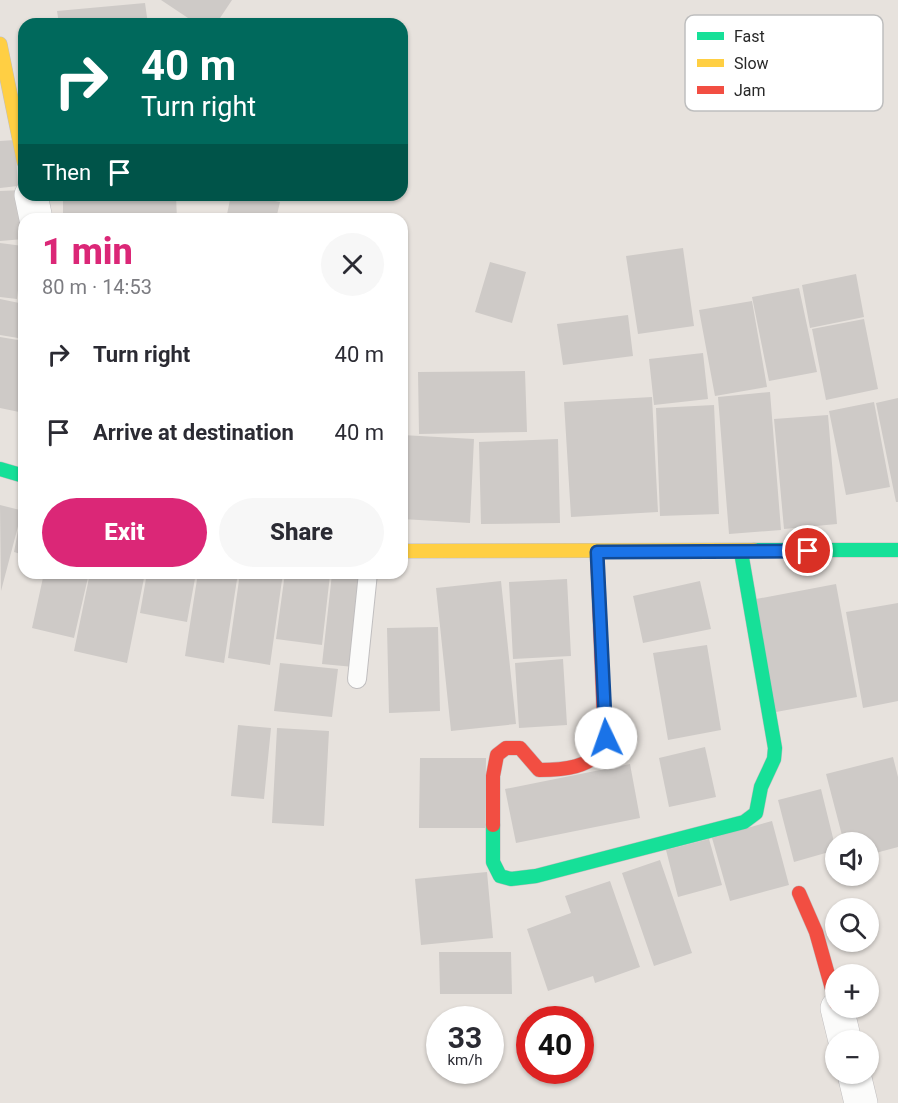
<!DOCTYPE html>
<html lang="en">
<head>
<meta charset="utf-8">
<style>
  :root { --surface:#fff; --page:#f7f7f7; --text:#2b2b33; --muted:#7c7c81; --accent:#db2777 }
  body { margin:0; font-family:Roboto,sans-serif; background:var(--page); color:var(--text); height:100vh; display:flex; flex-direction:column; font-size:22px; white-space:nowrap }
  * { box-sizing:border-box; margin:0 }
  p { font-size:20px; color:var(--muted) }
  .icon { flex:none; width:33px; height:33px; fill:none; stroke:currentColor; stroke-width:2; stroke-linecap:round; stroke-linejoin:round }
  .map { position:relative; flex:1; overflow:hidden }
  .sheet { position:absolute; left:18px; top:213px; width:390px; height:366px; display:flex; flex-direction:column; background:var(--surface); border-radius:18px; box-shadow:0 2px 4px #0004 }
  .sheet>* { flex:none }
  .hud { position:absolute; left:18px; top:18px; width:390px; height:183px; border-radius:18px; box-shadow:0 2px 4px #0004; background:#00695c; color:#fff; overflow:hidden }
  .fabs { position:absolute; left:825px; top:832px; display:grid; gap:12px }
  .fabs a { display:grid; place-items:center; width:54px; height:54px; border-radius:50%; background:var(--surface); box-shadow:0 2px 4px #0004; font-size:30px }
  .speed { position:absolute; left:426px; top:1006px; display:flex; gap:12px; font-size:30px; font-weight:700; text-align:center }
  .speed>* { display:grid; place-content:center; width:78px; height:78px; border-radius:50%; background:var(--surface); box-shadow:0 2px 4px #0004; line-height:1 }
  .speed small { font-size:15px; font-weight:400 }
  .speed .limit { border:9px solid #d22; background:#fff; color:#111 }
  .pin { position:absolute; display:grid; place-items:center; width:51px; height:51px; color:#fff; margin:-26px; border:3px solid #fff; border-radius:50%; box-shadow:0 2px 6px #0007 }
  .me { position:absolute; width:66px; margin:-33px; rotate:357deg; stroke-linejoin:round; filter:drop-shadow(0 0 4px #0008) }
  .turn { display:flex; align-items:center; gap:21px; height:126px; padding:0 24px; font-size:27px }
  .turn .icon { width:78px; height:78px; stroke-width:2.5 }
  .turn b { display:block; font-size:42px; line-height:51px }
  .then { display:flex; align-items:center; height:57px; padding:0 24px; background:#0003; gap:12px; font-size:22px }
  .round { display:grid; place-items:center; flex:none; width:63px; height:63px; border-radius:32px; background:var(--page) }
  .summary { display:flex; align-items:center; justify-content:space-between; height:102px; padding:0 24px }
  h1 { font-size:36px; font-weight:800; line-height:45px; color:var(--accent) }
  .primary-button { display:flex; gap:12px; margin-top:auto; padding:12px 24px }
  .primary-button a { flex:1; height:69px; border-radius:36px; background:var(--accent); color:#fff; font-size:24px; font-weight:800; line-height:69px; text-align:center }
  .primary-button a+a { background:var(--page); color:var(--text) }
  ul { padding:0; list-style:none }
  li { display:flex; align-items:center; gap:18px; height:78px; padding:0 24px }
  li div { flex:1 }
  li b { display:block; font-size:22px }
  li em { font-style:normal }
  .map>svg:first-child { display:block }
  .building { fill:#cecac7 }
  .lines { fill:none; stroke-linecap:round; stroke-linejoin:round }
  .lane-casing { stroke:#c0bebf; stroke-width:20 }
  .street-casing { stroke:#c0bebf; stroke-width:34 }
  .fast-casing { stroke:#c0bebf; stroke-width:15 }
  .slow-casing { stroke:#c0bebf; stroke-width:15 }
  .jam-casing { stroke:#c0bebf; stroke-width:15 }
  .lane { stroke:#fbfbfa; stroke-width:18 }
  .street { stroke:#fbfbfa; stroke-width:33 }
  .fast { stroke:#16e098; stroke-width:14 }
  .slow { stroke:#ffcf43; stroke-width:14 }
  .jam { stroke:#f24e42; stroke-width:14 }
  .route-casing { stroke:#114b97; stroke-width:15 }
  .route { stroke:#1a73e8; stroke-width:10 }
  .key { fill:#fff; stroke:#bebebe; stroke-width:1.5 }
  .key-label { font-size:16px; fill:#282828 }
</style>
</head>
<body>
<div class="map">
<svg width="898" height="1103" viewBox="0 0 898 1103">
  <rect width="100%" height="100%" fill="#e7e2dd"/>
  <!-- building -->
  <path class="building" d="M 161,0 L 232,0 L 216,24 L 197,24 Z
    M 145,3 L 148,24 L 59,24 L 57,11 Z
    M 15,140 L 18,186 L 0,188 L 0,141 Z
    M 24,190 L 24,239 L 0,241 L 0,191 Z
    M 231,195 L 245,195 L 280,202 L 276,219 L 226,219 Z
    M 139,196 L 176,196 L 177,219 L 63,219 L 63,197 Z
    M 0,243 L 23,246 L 17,299 L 0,297 Z
    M 683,248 L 694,326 L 638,334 L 626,256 Z
    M 490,262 L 526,272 L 512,323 L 475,312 Z
    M 856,274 L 864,317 L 810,328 L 802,285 Z
    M 799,288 L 817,372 L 769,381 L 752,297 Z
    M 0,299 L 24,304 L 24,339 L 0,335 Z
    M 752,301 L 767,387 L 715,396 L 699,310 Z
    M 628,315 L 633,356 L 563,365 L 557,324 Z
    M 864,319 L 878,389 L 826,400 L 812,329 Z
    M 0,337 L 24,341 L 24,413 L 0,408 Z
    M 703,353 L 708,399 L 654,405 L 649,359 Z
    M 525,371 L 527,432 L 419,434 L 418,372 Z
    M 770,392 L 781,530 L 729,534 L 718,397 Z
    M 652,397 L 658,512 L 571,517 L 564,402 Z
    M 898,398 L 898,502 L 896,502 L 876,403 Z
    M 874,402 L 890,487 L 846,495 L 829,411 Z
    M 714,405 L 719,514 L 660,516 L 656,408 Z
    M 828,415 L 837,524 L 784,529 L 774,419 Z
    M 402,435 L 474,439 L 470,523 L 402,519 Z
    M 558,439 L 560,523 L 481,524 L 479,442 Z
    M 0,505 L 24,511 L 24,555 L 14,552 L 21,515 L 1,591 Z
    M 44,573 L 89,573 L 74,638 L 32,628 Z
    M 90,573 L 145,573 L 127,663 L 74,651 Z
    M 147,573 L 196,573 L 187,622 L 140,613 Z
    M 198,573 L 238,573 L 224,663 L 185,656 Z
    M 240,573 L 283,573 L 270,665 L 228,658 Z
    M 285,573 L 330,575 L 322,645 L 276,639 Z
    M 332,574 L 364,578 L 354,667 L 322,664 Z
    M 567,579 L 571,656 L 513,659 L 509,582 Z
    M 501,581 L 516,724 L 451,731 L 436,588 Z
    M 700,581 L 711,629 L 643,643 L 633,596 Z
    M 836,584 L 857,697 L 776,712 L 756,599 Z
    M 898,603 L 898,701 L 863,708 L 846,612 Z
    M 438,627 L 440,711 L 389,713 L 387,628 Z
    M 707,645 L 721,730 L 668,740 L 653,653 Z
    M 563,659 L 567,725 L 519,728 L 515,663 Z
    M 280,663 L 338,669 L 332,717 L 274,711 Z
    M 238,725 L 271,728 L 264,799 L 231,796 Z
    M 277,728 L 329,731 L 324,826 L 272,823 Z
    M 705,747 L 716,797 L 669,807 L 659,758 Z
    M 893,757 L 898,777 L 898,847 L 868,855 L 868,843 L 844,843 L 826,774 Z
    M 420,758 L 486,758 L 485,828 L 419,828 Z
    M 630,764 L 640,818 L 516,843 L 505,789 Z
    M 821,789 L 836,850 L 794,862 L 778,800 Z
    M 772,821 L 789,885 L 730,901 L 712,838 Z
    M 709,839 L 722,885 L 678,897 L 666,850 Z
    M 660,860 L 692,953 L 654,966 L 622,873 Z
    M 487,872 L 493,938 L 421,945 L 415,879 Z
    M 610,881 L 640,967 L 595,983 L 593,976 L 548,991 L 527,929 L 571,913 L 565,896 Z
    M 439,952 L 511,952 L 512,994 L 440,994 Z"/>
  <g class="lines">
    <!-- lane casing -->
    <g class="lane-casing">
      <path id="lane" d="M 357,679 L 368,573"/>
    </g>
    <!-- street casing -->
    <g class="street-casing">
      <path id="street" d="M 31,195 L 36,219
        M 837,1008 L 845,1041
        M 854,1074 L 861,1103"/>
    </g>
    <!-- fast casing -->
    <g class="fast-casing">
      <path id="fast" d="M 0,469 L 24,476
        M 754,550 L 898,550
        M 493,825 L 493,862 L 500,876 L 511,879 L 536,876 L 744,822 L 756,813 L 761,787 L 774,759 L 775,748 L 741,552"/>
    </g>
    <!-- slow casing -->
    <g class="slow-casing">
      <path id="slow" d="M 0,44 L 24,162
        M 402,551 L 754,550"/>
    </g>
    <!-- jam casing -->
    <g class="jam-casing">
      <path id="jam" d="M 493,825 L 493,776 L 497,755 L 506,748 L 520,748 L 539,770 C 563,770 591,768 605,746 L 597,552
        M 799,893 L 816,932 L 836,1003"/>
    </g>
    <!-- lane -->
    <use href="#lane" class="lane"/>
    <!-- street -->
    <use href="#street" class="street"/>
    <!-- fast -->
    <use href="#fast" class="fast"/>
    <!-- slow -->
    <use href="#slow" class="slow"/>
    <!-- jam -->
    <use href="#jam" class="jam"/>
  </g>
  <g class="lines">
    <!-- route casing -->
    <g class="route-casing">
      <path id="route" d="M 606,738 L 597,552 L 808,551"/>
    </g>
    <!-- route -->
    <use href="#route" class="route"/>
  </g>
  <!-- legend -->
  <rect x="685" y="15" width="198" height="96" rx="9" class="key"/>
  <rect x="697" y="32" width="27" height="8" fill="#16e098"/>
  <rect x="697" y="59" width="27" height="8" fill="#ffcf43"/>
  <rect x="697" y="86" width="27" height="8" fill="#f24e42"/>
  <g class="key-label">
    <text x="734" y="42">Fast</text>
    <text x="734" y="69">Slow</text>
    <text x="734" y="96">Jam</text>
  </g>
</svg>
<div class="fabs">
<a><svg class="icon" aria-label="sound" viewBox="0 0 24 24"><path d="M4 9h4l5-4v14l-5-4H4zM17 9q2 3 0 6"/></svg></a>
<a><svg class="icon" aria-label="search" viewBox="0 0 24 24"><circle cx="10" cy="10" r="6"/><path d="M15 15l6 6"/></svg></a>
<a>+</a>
<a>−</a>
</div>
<div class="speed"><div>33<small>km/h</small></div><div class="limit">40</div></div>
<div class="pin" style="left:808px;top:551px;background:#d93025"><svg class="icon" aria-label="arrive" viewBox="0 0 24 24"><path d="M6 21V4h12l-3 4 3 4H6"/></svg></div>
<svg class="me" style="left:606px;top:738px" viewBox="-20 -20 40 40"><circle r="19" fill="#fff"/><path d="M0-13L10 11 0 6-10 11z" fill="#1a73e8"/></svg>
<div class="hud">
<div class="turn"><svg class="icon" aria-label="right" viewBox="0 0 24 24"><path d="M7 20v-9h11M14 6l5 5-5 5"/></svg><div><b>40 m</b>Turn right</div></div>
<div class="then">Then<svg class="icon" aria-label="arrive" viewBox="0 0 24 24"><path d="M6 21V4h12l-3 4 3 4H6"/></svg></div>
</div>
<section class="sheet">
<div class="summary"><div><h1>1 min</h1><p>80 m · 14:53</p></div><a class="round"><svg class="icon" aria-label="close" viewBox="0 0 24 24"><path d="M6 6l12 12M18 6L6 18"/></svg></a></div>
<ul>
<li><svg class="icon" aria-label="right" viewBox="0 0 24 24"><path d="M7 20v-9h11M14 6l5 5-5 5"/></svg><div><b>Turn right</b></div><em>40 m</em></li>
<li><svg class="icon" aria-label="arrive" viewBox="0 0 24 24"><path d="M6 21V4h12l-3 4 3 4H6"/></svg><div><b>Arrive at destination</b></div><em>40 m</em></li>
</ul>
<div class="primary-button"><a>Exit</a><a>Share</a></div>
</section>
</div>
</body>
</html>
